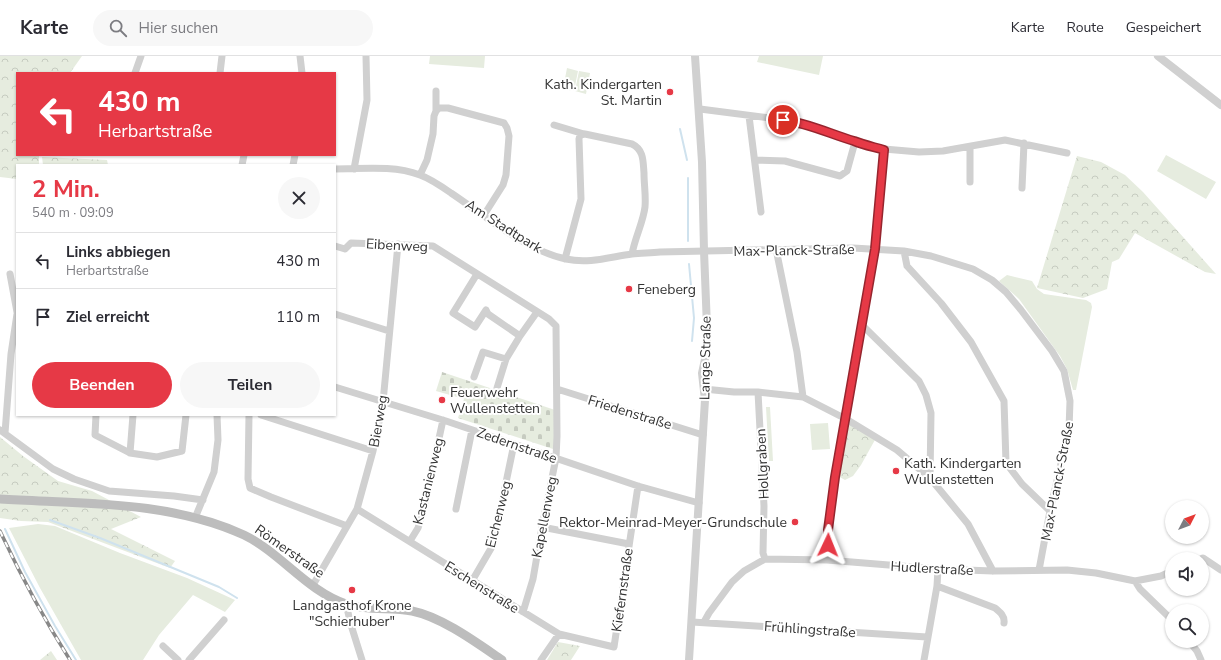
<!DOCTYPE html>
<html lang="de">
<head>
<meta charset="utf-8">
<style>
  :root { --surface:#fff; --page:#f7f7f7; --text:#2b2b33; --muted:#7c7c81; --line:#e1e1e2; --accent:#e63946 }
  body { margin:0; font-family:"Nunito Sans",sans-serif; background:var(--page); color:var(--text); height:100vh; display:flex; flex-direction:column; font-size:15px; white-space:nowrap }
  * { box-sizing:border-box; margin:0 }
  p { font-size:13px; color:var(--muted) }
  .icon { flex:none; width:22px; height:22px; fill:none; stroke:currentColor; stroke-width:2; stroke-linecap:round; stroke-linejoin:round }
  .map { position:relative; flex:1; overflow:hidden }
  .drawer { position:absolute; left:16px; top:108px; width:320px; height:252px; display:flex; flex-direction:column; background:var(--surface); border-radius:0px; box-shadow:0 1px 3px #0004 }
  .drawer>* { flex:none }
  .guide { position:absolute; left:16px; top:16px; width:320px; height:84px; border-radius:0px; box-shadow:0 1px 3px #0004; background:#e63946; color:#fff; overflow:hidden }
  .needle { width:26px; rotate:48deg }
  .tools { position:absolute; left:1165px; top:444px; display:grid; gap:8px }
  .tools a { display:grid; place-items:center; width:44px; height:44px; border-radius:50%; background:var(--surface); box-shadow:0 1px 3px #0004; font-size:20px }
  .pin { position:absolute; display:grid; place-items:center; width:34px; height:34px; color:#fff; margin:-17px; border:2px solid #fff; border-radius:50%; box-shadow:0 1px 4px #0007 }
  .me { position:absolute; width:44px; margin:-22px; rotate:2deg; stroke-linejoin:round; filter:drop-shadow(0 0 3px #0008) }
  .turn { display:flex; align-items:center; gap:14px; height:84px; padding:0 16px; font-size:18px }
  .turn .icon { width:52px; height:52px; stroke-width:2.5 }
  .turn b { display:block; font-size:28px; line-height:34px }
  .round { display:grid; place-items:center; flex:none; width:42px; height:42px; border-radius:21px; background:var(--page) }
  .headline { display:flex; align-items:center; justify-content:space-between; height:68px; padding:0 16px }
  h1 { font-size:24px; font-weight:700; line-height:30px; color:var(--accent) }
  .action { display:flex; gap:8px; margin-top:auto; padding:8px 16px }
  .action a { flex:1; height:46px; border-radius:24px; background:var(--accent); color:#fff; font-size:16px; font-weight:700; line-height:46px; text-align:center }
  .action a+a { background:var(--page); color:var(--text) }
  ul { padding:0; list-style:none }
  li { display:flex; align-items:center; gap:12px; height:56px; padding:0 16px; border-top:1px solid var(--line) }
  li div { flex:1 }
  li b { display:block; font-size:15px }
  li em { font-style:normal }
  header { display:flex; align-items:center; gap:24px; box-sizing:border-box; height:56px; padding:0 20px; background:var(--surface); border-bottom:1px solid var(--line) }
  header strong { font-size:19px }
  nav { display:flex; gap:22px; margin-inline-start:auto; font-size:14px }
  .search { width:280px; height:36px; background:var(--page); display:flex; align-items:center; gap:10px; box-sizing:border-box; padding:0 14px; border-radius:22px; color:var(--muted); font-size:15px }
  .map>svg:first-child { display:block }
  .grass { fill:#e6ecdf }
  .forest { fill:url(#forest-crowns) }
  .cemetery { fill:url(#cemetery-stones) }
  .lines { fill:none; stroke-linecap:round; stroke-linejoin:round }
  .stream { stroke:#cfe2ee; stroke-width:2 }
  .minor { stroke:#d0d0d0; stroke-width:7 }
  .tertiary { stroke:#d0d0d0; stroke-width:8 }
  .secondary { stroke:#bdbdbd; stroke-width:9 }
  .rail-casing { stroke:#888; stroke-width:3.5 }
  .rail { stroke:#fff; stroke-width:2; stroke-dasharray:6; stroke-linecap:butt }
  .route-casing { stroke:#96252e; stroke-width:10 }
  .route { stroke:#e63946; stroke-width:7 }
  .poi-dot { fill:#e63946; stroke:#fff; stroke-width:1.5 }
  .labels { text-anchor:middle; stroke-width:4; stroke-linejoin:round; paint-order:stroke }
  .poi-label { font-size:14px; fill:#333; stroke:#fff; text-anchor:start }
  .street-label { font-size:14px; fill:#333; stroke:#fff }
</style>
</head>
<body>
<header>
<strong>Karte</strong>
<div class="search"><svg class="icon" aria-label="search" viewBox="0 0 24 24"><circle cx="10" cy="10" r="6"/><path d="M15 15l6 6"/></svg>Hier suchen</div>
<nav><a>Karte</a><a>Route</a><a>Gespeichert</a></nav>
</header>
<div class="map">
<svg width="1221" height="604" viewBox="0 0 1221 604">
  <defs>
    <pattern id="forest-crowns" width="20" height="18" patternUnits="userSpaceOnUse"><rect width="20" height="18" fill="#e6ecdf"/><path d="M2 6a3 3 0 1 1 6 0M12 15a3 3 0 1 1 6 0" fill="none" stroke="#c6cbc0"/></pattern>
    <pattern id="cemetery-stones" width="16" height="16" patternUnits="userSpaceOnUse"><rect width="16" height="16" fill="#e6ecdf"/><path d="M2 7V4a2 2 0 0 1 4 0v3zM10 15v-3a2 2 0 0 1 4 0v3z" fill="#c6cbc0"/></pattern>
  </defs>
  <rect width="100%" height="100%" fill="#fff"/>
  <!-- grass -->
  <path class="grass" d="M 430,0 L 485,0 L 484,12 L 429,8 Z
    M 759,0 L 823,0 L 819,19 L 757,6 Z
    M 567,12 L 578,15 L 574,35 L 563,33 Z
    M 579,15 L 590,17 L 586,38 L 575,35 Z
    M 1166,99 L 1216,126 L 1206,143 L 1157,115 Z
    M 1007,219 L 1032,225 L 1037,233 L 1044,238 L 1086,244 L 1091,247 L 1092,251 L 1076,334 L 1073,334 L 1067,313 L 1060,300 L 1019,243 L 999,225 Z
    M 766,351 L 770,351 L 773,405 L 769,405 Z
    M 828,367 L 830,393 L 812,394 L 810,368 Z
    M 38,468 L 55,470 L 120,497 L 187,522 L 235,544 L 225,556 L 193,539 L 159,579 L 143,604 L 81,604 L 40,532 L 9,472 Z"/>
  <!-- forest -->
  <path class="forest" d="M 0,0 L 82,0 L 70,17 L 17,17 L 17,99 L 39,99 L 39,109 L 17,109 L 17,123 L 0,121 Z
    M 1077,100 L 1101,106 L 1125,119 L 1143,136 L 1216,218 L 1205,216 L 1135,177 L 1119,203 L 1112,206 L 1107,233 L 1083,242 L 1037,232 Z
    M 42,101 L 107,104 L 108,109 L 43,109 Z
    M 847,364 L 876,382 L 861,409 L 853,420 L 845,424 L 836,419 Z
    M 0,381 L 23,400 L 58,425 L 92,435 L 141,461 L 111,473 L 175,505 L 170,512 L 48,466 L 21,465 L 0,462 Z
    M 558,586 L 580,590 L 571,604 L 547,604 Z
    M 51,595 L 57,604 L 40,604 Z"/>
  <!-- cemetery -->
  <path class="cemetery" d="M 442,316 L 555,354 L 556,394 L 458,362 L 464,343 L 436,335 Z"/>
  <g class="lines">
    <!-- stream -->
    <path class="stream" d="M 680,73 L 687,104
      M 688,122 L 688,185
      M 689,208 L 694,262 L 692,285
      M 50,464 L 100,482 L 219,531 L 237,542
      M 5,473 L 25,516 L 55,570 L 76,604"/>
    <!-- minor -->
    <path class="minor" d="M 300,0 L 302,17
      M 135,17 L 141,0
      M 220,17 L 222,0
      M 700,53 L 794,65 L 819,72 L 855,86 L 884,93 L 919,96 L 943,95 L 1005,84 L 1067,97
      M 436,55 L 436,35
      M 749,60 L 761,156
      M 554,69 L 584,78
      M 755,104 L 785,105 L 840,120 L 847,115 L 855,86
      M 242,109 L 244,99
      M 293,109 L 295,99
      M 335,113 C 362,113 393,109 420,119 C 431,123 441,130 451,137 C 484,159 527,195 566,203 C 589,208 610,201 632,198 C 641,197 651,197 660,196 L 853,192 L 904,195 L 931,200 L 973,213 L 992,224 L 1006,236 L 1021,254 L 1052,295 L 1064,315 L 1070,345 L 1069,373 L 1050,455 L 1039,514
      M 354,113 L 367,44 L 366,0
      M 420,119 L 427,104 L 433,78 L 434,60 L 436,55 L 439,52 L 448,52 L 504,67 L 507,72 L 509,80 L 506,119 L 503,129 L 484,159
      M 970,126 L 970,91
      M 1022,132 L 1024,87
      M 335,190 L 345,193 L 351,187 L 433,190 L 549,263 L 556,270 L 557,380 L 556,402 L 542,471 L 533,523 L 523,556
      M 776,193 L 797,296 L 803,341
      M 904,195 L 907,210 L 941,247 L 971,286 L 1004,345 L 1006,407 L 1022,428 L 1050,455
      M 565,203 L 581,143 L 579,83 L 580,79 L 585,78 L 632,88 C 644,94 643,105 644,117 C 644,129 646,139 645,151 C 643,167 635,181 632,198
      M 10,218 L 17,256
      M 477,218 L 453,257 L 475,271 L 486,254 L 488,258 L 520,280 L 537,256
      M 335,258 L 389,275
      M 862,269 L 919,325 L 926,339 L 931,357 L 930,422
      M 474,321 L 483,296 L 506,303
      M 335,331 L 446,365 L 638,430 L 699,447
      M 497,332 L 506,303 L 520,280
      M 557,333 L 703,379
      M 704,333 L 734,336 L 758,336 L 803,341 L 846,363 L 897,394 L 930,422 L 968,468 L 993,515
      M 758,336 L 764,450 L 763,497 L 765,503
      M 96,359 L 95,379 L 130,397 L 157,401 L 182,395 L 186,359
      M 249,359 L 248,423 L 250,432 L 271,441 L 347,470
      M 261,359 L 373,395
      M 0,374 L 53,413 L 74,423 L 109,435 L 174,440 L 203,444
      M 5,377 L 11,298 L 17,258
      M 130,397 L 133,359
      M 357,453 L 559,578 L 614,591 L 638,430
      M 456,453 L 472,374
      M 195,462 L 214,416 L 218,384 L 217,359
      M 542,471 L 629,488
      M 410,485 L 418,472 L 423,456 L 443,364
      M 1201,503 L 1203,502 L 1221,514
      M 827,504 L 828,474 L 833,434 L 875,193 L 884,93
      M 472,525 L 493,489 L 514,388
      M 1135,525 L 1161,520 L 1172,515
      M 313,529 L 357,453 L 373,395 L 383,346 L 398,188
      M 937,530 L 995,552 C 1000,556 1005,560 1004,567
      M 346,548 L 351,569 L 362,604
      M 692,566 L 927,581
      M 704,566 L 709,557 L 732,526 L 744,515 L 765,503 L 827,504 L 938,513 L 993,515 L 1067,514 L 1096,517 L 1135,525 L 1140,533 L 1172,564
      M 1189,585 L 1197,595 L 1201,604
      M 163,590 L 178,604
      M 189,604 L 224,564
      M 541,604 L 559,578
      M 924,604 L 937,530 L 938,513"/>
    <!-- tertiary -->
    <path class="tertiary" d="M 1158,0 L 1221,49
      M 689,604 L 705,344 L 702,317 L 707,294 L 707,271 L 704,195 L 702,106 L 695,0"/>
    <!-- secondary -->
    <path class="secondary" d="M 0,443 C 81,448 168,444 244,479 C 281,497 307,535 346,548 C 368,555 390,551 412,555 C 442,561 477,587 502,604"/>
    <!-- rail casing -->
    <g class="rail-casing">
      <path id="rail" d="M 0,475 C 21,520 44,563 70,604"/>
    </g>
    <!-- rail -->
    <use href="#rail" class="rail"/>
  </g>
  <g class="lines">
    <!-- route casing -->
    <g class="route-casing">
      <path id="route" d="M 783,64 C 808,67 830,78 854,85 C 864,89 874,91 884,94 L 875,193 L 835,421 L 828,474 L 828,489"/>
    </g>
    <!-- route -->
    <use href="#route" class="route"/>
  </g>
  <!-- markers -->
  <g class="poi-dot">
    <circle cx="670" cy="36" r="4"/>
    <circle cx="629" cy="233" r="4"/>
    <circle cx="442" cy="344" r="4"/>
    <circle cx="896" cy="415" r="4"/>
    <circle cx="795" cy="466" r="4"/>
    <circle cx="352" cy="534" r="4"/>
  </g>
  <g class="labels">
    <!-- poi labels -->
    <g class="poi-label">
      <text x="662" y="33" text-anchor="end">Kath. Kindergarten<tspan x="662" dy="16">St. Martin</tspan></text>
      <text x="637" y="238">Feneberg</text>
      <text x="450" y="341">Feuerwehr<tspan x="450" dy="16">Wullenstetten</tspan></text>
      <text x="904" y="412">Kath. Kindergarten<tspan x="904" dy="16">Wullenstetten</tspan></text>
      <text x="787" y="471" text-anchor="end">Rektor-Meinrad-Meyer-Grundschule</text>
      <text x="352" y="554" text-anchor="middle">Landgasthof Krone<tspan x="352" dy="16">"Schierhuber"</tspan></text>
    </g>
    <!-- street labels -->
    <g class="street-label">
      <text transform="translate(504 170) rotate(32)" y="5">Am Stadtpark</text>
      <text transform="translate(397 189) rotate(3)" y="5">Eibenweg</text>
      <text transform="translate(794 194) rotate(-1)" y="5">Max-Planck-Straße</text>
      <text transform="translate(705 302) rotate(-89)" y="5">Lange Straße</text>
      <text transform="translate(630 356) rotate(17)" y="5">Friedenstraße</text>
      <text transform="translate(378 365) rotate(-80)" y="5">Bierweg</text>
      <text transform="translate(517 389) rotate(19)" y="5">Zedernstraße</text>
      <text transform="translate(762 408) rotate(-93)" y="5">Hollgraben</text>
      <text transform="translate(428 425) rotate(-76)" y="5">Kastanienweg</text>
      <text transform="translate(1057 425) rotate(-79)" y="5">Max-Planck-Straße</text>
      <text transform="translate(498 458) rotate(-76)" y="5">Eichenweg</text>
      <text transform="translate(544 461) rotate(-79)" y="5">Kapellenweg</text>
      <text transform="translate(290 495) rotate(35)" y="5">Römerstraße</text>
      <text transform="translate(932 512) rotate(3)" y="5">Hudlerstraße</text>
      <text transform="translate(482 531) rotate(32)" y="5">Eschenstraße</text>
      <text transform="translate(622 534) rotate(-82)" y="5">Kiefernstraße</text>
      <text transform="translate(810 573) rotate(4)" y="5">Frühlingstraße</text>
    </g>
  </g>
</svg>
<div class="tools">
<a><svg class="needle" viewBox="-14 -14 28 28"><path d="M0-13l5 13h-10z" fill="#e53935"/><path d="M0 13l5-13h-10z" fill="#7c7c81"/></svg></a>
<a><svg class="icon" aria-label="sound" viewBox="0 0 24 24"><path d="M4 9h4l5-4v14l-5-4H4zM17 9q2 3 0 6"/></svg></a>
<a><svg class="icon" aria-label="search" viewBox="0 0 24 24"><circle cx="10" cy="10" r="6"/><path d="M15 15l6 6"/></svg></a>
</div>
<div class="pin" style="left:783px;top:64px;background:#d93025"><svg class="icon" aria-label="arrive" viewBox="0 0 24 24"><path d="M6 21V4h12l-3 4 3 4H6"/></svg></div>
<svg class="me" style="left:828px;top:489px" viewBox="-20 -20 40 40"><path d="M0-17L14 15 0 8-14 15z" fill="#e63946" stroke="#fff" stroke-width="4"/></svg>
<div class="guide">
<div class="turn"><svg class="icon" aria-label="left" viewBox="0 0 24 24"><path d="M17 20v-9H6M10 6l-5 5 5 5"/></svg><div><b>430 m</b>Herbartstraße</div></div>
</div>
<section class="drawer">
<div class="headline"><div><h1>2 Min.</h1><p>540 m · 09:09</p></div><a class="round"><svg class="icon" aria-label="close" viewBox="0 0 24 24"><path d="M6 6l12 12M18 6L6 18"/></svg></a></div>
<ul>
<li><svg class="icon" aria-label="left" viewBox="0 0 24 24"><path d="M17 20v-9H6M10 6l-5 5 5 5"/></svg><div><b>Links abbiegen</b><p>Herbartstraße</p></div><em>430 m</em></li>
<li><svg class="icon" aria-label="arrive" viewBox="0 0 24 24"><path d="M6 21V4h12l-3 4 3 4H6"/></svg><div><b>Ziel erreicht</b></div><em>110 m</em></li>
</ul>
<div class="action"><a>Beenden</a><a>Teilen</a></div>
</section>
</div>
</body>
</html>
